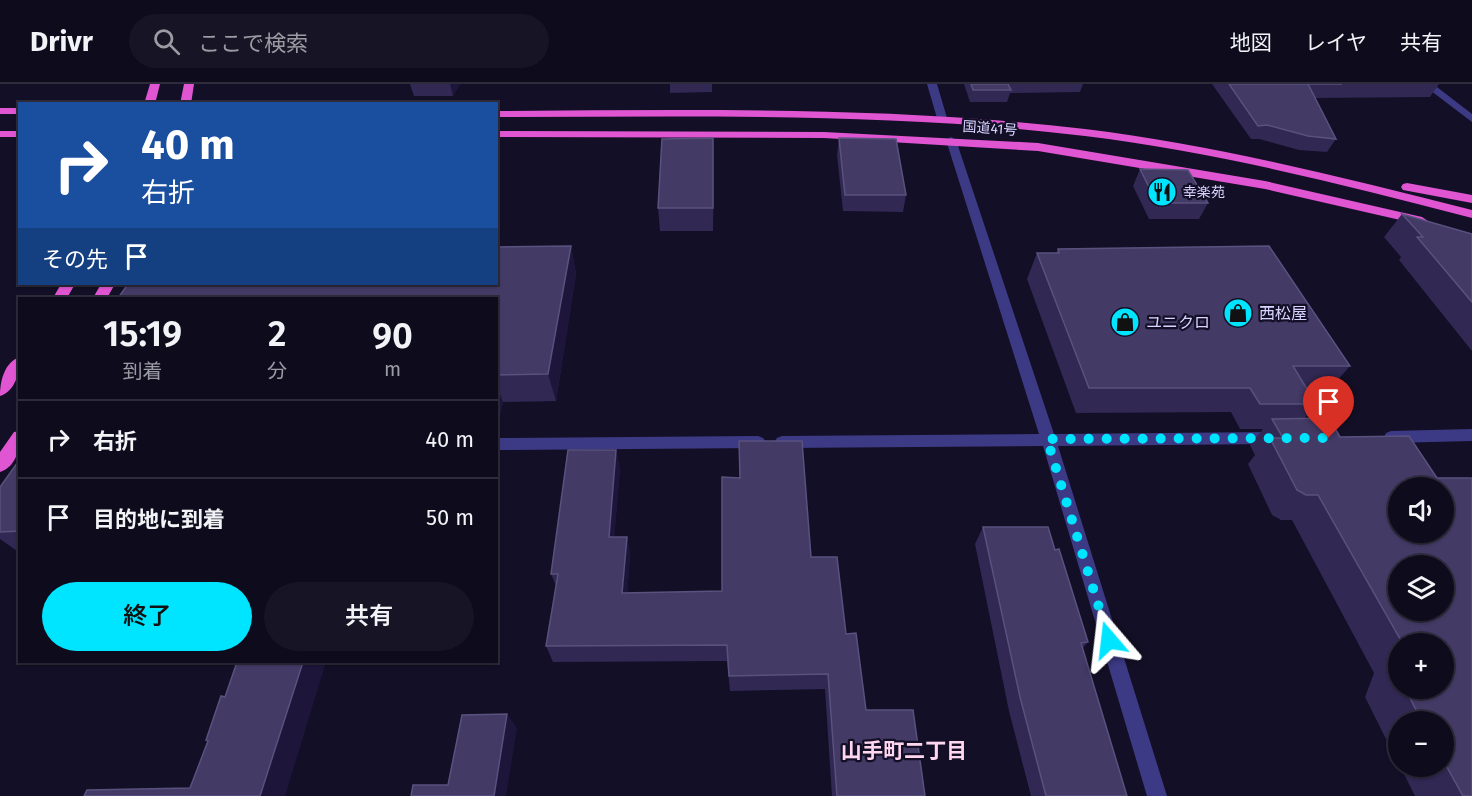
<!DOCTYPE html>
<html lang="ja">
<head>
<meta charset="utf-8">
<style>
  :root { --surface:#0e0b1c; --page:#171425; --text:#f1f3f6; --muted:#9b9ba3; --line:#2e2b3b; --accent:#00e5ff }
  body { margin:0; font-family:"Fira Sans","Noto Sans JP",sans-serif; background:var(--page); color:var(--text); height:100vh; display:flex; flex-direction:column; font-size:22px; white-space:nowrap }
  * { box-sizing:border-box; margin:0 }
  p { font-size:20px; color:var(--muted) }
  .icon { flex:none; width:33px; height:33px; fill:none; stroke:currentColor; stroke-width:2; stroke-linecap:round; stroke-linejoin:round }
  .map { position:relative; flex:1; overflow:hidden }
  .sheet { position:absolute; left:18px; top:213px; width:480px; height:366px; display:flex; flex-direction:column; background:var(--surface); border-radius:0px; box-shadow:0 2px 4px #0004,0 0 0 2px var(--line) }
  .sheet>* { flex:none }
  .top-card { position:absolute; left:18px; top:18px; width:480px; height:183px; border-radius:0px; box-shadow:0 2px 4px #0004,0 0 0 2px var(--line); background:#1a4fa0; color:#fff; overflow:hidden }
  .controls { position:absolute; left:1388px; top:393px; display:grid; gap:12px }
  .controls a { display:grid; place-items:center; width:66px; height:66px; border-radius:50%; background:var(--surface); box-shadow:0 2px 4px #0004,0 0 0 2px var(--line); font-size:30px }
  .pin { position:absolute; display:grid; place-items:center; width:51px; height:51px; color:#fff; margin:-62px -26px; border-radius:50% 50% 50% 0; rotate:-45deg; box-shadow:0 0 6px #0007 }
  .pin .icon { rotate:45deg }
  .me { position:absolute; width:66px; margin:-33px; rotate:343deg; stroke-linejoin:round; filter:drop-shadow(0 0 4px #0008) }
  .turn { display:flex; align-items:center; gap:21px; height:126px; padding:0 24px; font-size:27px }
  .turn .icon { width:78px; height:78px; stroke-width:2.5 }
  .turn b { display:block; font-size:42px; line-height:51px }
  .then { display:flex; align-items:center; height:57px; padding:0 24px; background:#0003; gap:12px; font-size:22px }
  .eta { display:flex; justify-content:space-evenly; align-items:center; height:102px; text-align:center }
  .eta b { font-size:36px; font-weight:600; line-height:42px }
  .button { display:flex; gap:12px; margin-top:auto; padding:12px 24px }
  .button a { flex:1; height:69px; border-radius:36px; background:var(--accent); color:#111; font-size:24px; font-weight:600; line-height:69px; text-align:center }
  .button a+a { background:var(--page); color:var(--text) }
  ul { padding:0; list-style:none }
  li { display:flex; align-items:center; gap:18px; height:78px; padding:0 24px; border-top:2px solid var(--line) }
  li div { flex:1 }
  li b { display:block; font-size:22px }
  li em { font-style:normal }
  header { display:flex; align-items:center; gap:36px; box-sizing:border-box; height:84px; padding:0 30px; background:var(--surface); border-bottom:2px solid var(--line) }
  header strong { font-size:28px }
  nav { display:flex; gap:33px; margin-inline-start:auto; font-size:21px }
  .search { width:420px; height:54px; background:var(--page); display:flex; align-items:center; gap:15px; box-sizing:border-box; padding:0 21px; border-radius:33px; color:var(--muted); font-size:22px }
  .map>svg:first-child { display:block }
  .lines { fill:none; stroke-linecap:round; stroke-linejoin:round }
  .minor { fill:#3d3a85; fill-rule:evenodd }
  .tertiary { fill:#3d3a85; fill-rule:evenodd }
  .trunk { fill:#e055d1; fill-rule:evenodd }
  .wall { fill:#312854; fill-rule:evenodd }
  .shaded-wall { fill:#1d163a }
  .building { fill:#433a66; stroke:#5a527e; stroke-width:1.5; fill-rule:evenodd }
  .route { stroke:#00e5ff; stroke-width:10; stroke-dasharray:0 18 }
  .labels { text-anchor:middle; stroke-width:4.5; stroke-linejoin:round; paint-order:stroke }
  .far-street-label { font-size:14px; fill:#d9d4ff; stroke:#130f26 }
  .far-poi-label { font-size:14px; fill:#d9d4ff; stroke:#130f26; text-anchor:start }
  .poi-label { font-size:16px; fill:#d9d4ff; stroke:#130f26; text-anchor:start }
  .near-neighbourhood-label { font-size:21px; font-weight:bold; fill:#ffd6f0; stroke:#130f26 }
</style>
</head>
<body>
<header>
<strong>Drivr</strong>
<div class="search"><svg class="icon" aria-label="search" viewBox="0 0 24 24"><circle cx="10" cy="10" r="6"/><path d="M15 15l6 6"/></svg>ここで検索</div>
<nav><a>地図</a><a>レイヤ</a><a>共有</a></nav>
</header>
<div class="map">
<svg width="1472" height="712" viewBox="0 0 1472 712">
  <rect width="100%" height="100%" fill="#130f26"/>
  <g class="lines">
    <!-- minor -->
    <path class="minor" d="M 927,0 L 937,0 L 947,34 L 946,36 L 937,34 Z
      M 951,53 L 956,56 L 1054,350 L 1274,348 L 1279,350 L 1281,354 L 1279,358 L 1274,360 L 1058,362 L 1167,712 L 1147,712 L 1043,362 L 782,364 L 777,362 L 774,358 L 777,354 L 782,352 L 1039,350 L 946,56 Z
      M 1472,345 L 1472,357 L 1391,359 L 1386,357 L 1384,353 L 1386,349 L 1391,347 Z
      M 758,352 L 763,354 L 766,358 L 763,362 L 758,364 L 496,366 L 496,354 Z"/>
    <!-- tertiary -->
    <path class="tertiary" d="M 1422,0 L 1433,0 L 1472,30 L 1472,38 Z"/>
    <!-- trunk -->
    <path class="trunk" d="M 150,0 L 160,0 L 155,20 L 144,20 Z
      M 184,0 L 194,0 L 191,20 L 180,20 Z
      M 0,24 L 20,24 L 20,30 L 0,30 Z
      M 496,27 C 692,26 890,22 1085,45 C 1217,61 1344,94 1472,126 L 1472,134 C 1344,101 1217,68 1085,52 C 890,28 692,33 496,33 Z
      M 0,47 L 20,47 L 20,53 L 0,53 Z
      M 496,47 L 824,48 L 1038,59 L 1265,97 L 1422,133 L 1428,137 L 1422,141 L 1265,105 L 1038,67 L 824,54 L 496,53 Z
      M 1407,99 L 1472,111 L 1472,119 L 1403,106 L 1401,103 L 1403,100 Z
      M 61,200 L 75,200 L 67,214 L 53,214 Z
      M 101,200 L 115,200 L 107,214 L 93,214 Z
      M 20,273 C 20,287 16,307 0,312 C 0,298 4,278 20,273 Z
      M 20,347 C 20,362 18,382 0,388 L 0,368 L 14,348 Z"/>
  </g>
  <!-- wall -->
  <path class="wall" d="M 410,0 L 460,0 L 453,12 L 414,12 Z
    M 670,0 L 712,0 L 712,8 L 670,9 Z
    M 964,0 L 1083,0 L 1080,8 L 1010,9 L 1007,18 L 970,18 Z
    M 1212,0 L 1439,0 L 1430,13 L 1315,14 L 1336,55 L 1327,68 L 1299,66 L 1259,55 L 1251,55 Z
    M 839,54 L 906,111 L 903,128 L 843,127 L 837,71 Z
    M 714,77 L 713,147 L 660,147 L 658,124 Z
    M 1140,85 L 1208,119 L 1199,135 L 1149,135 L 1133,102 Z
    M 1402,130 L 1472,150 L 1472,267 L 1399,176 L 1401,173 L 1384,153 Z
    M 496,155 L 499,163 L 571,162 L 576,190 L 556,317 L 503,318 L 498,340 L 496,340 Z
    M 1269,162 L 1350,282 L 1328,307 L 1308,307 L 1316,320 L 1304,335 L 1329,334 L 1340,353 L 1409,352 L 1437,394 L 1472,394 L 1472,712 L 1415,712 L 1400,682 L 1443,682 L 1443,638 L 1398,638 L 1398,679 L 1365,613 L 1374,589 L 1292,436 L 1281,436 L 1272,431 L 1248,380 L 1255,371 L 1250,361 L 1263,345 L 1240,345 L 1231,328 L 1076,329 L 1027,195 L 1037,169 L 1056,169 L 1058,165 ZM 1398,404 L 1443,404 L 1443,448 L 1398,448 ZM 1398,482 L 1443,482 L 1443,526 L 1398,526 ZM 1398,560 L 1443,560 L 1443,604 L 1398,604 Z
    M 616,366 L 620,385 L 614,453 L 627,453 L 630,471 L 627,509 L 722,507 L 811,473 L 846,550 L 866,626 L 925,712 L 832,712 L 825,605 L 730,607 L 727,577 L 553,578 L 546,562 L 556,502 L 551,490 Z
    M 20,375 L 20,467 L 17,467 L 0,455 L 0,403 Z
    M 983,443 L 1055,466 L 1088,558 L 1082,565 L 1127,712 L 1031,712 L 1009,627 L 975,460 Z"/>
  <!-- shaded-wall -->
  <path class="shaded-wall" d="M 450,0 L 460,0 L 453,12 Z
    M 713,54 L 714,77 L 713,147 Z
    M 571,162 L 576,190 L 556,317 L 548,290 Z
    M 496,300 L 503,318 L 498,340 L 496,335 Z
    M 616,366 L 620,385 L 613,471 L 609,453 Z
    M 627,453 L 630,471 L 626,526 L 622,509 Z
    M 303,578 L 326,578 L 285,712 L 260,712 Z
    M 507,630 L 517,644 L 506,712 L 494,712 Z"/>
  <!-- building -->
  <path class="building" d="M 971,0 L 1008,0 L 1011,6 L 973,6 Z
    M 1229,0 L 1342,0 L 1308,0 L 1336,55 L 1308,52 L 1267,41 L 1258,42 Z
    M 713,54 L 713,124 L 658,124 L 662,55 Z
    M 839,54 L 896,55 L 906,111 L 845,111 Z
    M 1140,85 L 1188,86 L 1208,119 L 1157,119 Z
    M 1402,130 L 1472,150 L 1472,218 L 1417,153 L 1423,153 Z
    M 571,162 L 548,290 L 496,291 L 496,214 L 118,214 L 128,200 L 496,200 L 496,163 Z
    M 1269,162 L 1350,282 L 1293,282 L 1316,320 L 1260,320 L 1250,304 L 1089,304 L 1037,169 L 1059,169 L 1058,165 Z
    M 1329,334 L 1340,353 L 1409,352 L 1437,394 L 1472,394 L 1472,712 L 1463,712 L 1443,676 L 1443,638 L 1422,638 L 1405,604 L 1443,604 L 1443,560 L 1403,560 L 1318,411 L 1306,411 L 1297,406 L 1270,354 L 1283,354 L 1272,335 ZM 1398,404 L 1443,404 L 1443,448 L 1398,448 ZM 1398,482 L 1443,482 L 1443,526 L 1398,526 Z
    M 739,357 L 802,357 L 811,473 L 837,473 L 846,550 L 856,549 L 866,626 L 913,626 L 925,712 L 837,712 L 828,590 L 729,592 L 727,561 L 546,562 L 558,490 L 551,490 L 568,366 L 616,366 L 609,453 L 627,453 L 622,509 L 722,507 L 722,393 L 740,394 Z
    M 20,375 L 20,447 L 0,448 L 0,403 Z
    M 983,443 L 1048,443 L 1055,466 L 1059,465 L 1088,558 L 1081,559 L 1127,712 L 1046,712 L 1020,613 Z
    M 237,578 L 303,578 L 260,712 L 84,712 L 87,706 L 190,704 L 208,657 L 206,656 L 221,612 L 225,613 Z
    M 507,630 L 494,712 L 411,712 L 413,701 L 448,701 L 462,631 Z"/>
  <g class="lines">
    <!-- route -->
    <path class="route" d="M 1109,556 L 1047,355 L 1329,354"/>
  </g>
  <!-- icons -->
  <defs>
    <g id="restaurant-disc" transform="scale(1.5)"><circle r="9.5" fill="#00e5ff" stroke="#130f26"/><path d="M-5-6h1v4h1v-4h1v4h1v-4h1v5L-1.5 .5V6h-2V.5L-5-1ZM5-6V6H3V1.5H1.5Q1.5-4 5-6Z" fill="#111"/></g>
    <g id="shop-disc" transform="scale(1.5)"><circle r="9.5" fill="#00e5ff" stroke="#130f26"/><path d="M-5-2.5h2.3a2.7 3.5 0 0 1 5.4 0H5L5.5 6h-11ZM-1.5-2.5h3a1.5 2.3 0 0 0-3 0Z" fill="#111"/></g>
  </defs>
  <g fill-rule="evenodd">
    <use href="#restaurant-disc" x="1162" y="108"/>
    <use href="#shop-disc" x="1238" y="229"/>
    <use href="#shop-disc" x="1125" y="238"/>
  </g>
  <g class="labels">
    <!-- far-street labels -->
    <g class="far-street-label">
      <text transform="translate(990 44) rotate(4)" y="5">国道41号</text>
    </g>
    <!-- far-poi labels -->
    <g class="far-poi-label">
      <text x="1183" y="113">幸楽苑</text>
    </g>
    <!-- poi labels -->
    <g class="poi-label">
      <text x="1259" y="235">西松屋</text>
      <text x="1146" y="244">ユニクロ</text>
    </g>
    <!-- near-neighbourhood labels -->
    <g class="near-neighbourhood-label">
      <text x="904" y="674">山手町二丁目</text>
    </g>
  </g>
</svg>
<div class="controls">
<a><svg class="icon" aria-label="sound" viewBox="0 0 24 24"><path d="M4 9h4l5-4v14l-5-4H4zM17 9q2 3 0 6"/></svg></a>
<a><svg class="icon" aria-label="layers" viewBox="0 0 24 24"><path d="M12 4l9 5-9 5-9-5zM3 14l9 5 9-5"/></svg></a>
<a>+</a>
<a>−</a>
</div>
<div class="pin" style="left:1329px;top:354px;background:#d93025"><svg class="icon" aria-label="arrive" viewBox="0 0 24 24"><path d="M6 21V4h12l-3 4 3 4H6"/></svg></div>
<svg class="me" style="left:1109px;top:556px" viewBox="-20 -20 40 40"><path d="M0-17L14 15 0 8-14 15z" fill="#00e5ff" stroke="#fff" stroke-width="4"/></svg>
<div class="top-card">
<div class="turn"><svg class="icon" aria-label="right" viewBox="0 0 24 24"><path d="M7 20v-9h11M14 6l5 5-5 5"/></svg><div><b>40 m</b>右折</div></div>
<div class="then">その先<svg class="icon" aria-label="arrive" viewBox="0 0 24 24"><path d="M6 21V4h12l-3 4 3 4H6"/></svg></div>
</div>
<section class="sheet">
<div class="eta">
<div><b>15:19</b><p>到着</p></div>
<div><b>2</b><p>分</p></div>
<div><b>90</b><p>m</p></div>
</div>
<ul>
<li><svg class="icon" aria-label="right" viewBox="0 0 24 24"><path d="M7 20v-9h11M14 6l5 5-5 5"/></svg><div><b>右折</b></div><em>40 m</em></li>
<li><svg class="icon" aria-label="arrive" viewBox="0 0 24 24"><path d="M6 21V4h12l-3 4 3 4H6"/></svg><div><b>目的地に到着</b></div><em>50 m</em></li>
</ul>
<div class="button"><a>終了</a><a>共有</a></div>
</section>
</div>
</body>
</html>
